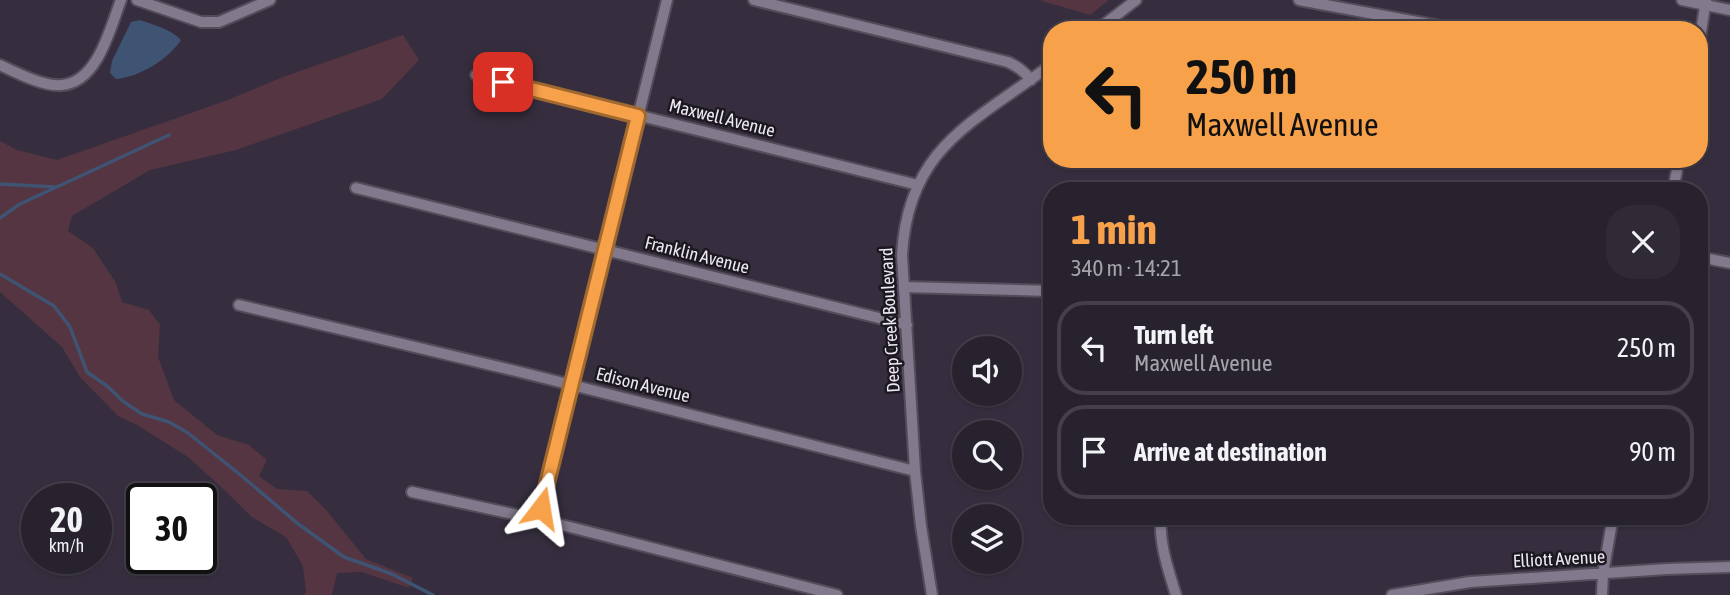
<!DOCTYPE html>
<html lang="en">
<head>
<meta charset="utf-8">
<style>
  :root { --surface:#28222e; --page:#302a36; --text:#f1f3f6; --muted:#a5a4aa; --line:#443f4a; --accent:#f7a14a }
  body { margin:0; font-family:"Asap Condensed",sans-serif; background:var(--page); color:var(--text); height:100vh; display:flex; flex-direction:column; font-size:26px; white-space:nowrap }
  * { box-sizing:border-box; margin:0 }
  p { font-size:23px; color:var(--muted) }
  .icon { flex:none; width:38px; height:38px; fill:none; stroke:currentColor; stroke-width:2; stroke-linecap:round; stroke-linejoin:round }
  .map { position:relative; flex:1; overflow:hidden }
  .side { position:absolute; left:1043px; top:182px; width:665px; height:343px; display:flex; flex-direction:column; background:var(--surface); border-radius:28px; box-shadow:0 2px 5px #0004,0 0 0 2px var(--line) }
  .side>* { flex:none }
  .banner { position:absolute; left:1043px; top:21px; width:665px; height:147px; border-radius:28px; box-shadow:0 2px 5px #0004,0 0 0 2px var(--line); background:#f7a14a; color:#111; overflow:hidden }
  .fabs { position:absolute; left:952px; top:336px; display:grid; gap:14px }
  .fabs a { display:grid; place-items:center; width:70px; height:70px; border-radius:50%; background:var(--surface); box-shadow:0 2px 5px #0004,0 0 0 2px var(--line); font-size:35px }
  .speed { position:absolute; left:21px; top:483px; display:flex; gap:14px; font-size:35px; font-weight:700; text-align:center }
  .speed>* { display:grid; place-content:center; width:91px; height:91px; border-radius:50%; background:var(--surface); box-shadow:0 2px 5px #0004,0 0 0 2px var(--line); line-height:1 }
  .speed small { font-size:18px; font-weight:400 }
  .speed .limit { border:4px solid #111; border-radius:10px; background:#fff; color:#111 }
  .pin { position:absolute; display:grid; place-items:center; width:60px; height:60px; color:#fff; margin:-30px; border-radius:14px; box-shadow:0 4px 10px #0006 }
  .me { position:absolute; width:77px; margin:-38px; rotate:14deg; stroke-linejoin:round; filter:drop-shadow(0 0 5px #0008) }
  .turn { display:flex; align-items:center; gap:24px; height:147px; padding:0 28px; font-size:32px }
  .turn .icon { width:91px; height:91px; stroke-width:2.5 }
  .turn b { display:block; font-size:49px; line-height:60px }
  .round { display:grid; place-items:center; flex:none; width:74px; height:74px; border-radius:28px; background:var(--page) }
  .head { display:flex; align-items:center; justify-content:space-between; height:119px; padding:0 28px }
  h1 { font-size:42px; font-weight:700; line-height:52px; color:var(--accent) }
  ul { padding:0; list-style:none }
  li { display:flex; align-items:center; gap:21px; height:94px; margin:0 14px 10px; padding:0 14px; border:4px solid var(--line); border-radius:28px }
  li div { flex:1 }
  li b { display:block; font-size:26px }
  li em { font-style:normal }
  .map>svg:first-child { display:block }
  .green { fill:#553542 }
  .water { fill:#3f5372 }
  .lines { fill:none; stroke-linecap:round; stroke-linejoin:round }
  .stream { stroke:#3f5372; stroke-width:3.5 }
  .minor-casing { stroke:#534d5a; stroke-width:14 }
  .minor { stroke:#827a8c; stroke-width:10 }
  .route-casing { stroke:#a16930; stroke-width:18 }
  .route { stroke:#f7a14a; stroke-width:12 }
  .labels { text-anchor:middle; stroke-width:5; stroke-linejoin:round; paint-order:stroke }
  .street-label { font-size:18px; fill:#ede8f2; stroke:#1c1820 }
</style>
</head>
<body>
<div class="map">
<svg width="1730" height="595" viewBox="0 0 1730 595">
  <rect width="100%" height="100%" fill="#362e3e"/>
  <!-- green -->
  <path class="green" d="M 1039,0 L 1109,0 L 1090,15 Z
    M 403,35 L 419,60 L 382,99 L 236,150 L 150,170 L 72,216 L 68,231 L 93,248 L 116,283 L 122,302 L 149,310 L 160,325 L 158,357 L 174,400 L 217,435 L 249,445 L 267,460 L 259,476 L 277,489 L 307,491 L 327,511 L 366,559 L 413,578 L 409,588 L 362,572 L 337,573 L 332,595 L 304,595 L 306,592 L 303,566 L 286,537 L 252,517 L 219,485 L 188,457 L 137,425 L 118,416 L 80,377 L 62,347 L 0,292 L 0,141 L 17,150 L 57,160 L 225,101 L 283,77 Z"/>
  <!-- water -->
  <path class="water" d="M 140,20 C 154,25 171,29 181,40 C 168,60 139,77 116,79 L 110,73 L 112,61 L 131,22 Z"/>
  <g class="lines">
    <!-- stream -->
    <path class="stream" d="M 0,184 L 55,187
      M 0,218 L 20,204 L 169,135
      M 0,274 L 54,306 L 70,327 L 87,372 L 107,386 L 124,402 L 142,414 L 169,422 L 188,433 L 243,477 L 297,523 L 344,557 L 392,574 L 433,595"/>
    <!-- minor casing -->
    <g class="minor-casing">
      <path id="minor" d="M 137,0 L 201,22 L 219,22 L 270,0
        M 754,0 L 1008,62 C 1018,67 1024,71 1031,80
        M 1299,0 L 1461,30
        M 1682,0 L 1730,10
        M 1097,30 L 1136,0
        M 1699,44 L 1706,0
        M 0,65 C 17,73 44,87 62,85 C 98,82 110,28 121,0
        M 476,75 L 918,185
        M 356,188 L 907,325
        M 1673,191 L 1679,159
        M 1699,257 L 1730,263
        M 904,287 L 1052,291
        M 239,305 L 516,371 L 915,471
        M 412,492 L 550,522 L 837,595
        M 1161,516 C 1159,544 1168,569 1176,595
        M 550,522 L 544,518 L 541,508 L 667,0
        M 932,595 L 921,526 L 915,471 L 902,255 C 908,146 975,122 1052,64
        M 1392,595 L 1470,582 L 1667,569 L 1730,567
        M 1602,595 L 1603,574 L 1613,516"/>
    </g>
    <!-- minor -->
    <use href="#minor" class="minor"/>
  </g>
  <g class="lines">
    <!-- route casing -->
    <g class="route-casing">
      <path id="route" d="M 503,82 L 638,116 L 541,508"/>
    </g>
    <!-- route -->
    <use href="#route" class="route"/>
  </g>
  <g class="labels">
    <!-- street labels -->
    <g class="street-label">
      <text transform="translate(722 118) rotate(14)" y="6">Maxwell Avenue</text>
      <text transform="translate(697 255) rotate(14)" y="6">Franklin Avenue</text>
      <text transform="translate(890 320) rotate(-93)" y="6">Deep Creek Boulevard</text>
      <text transform="translate(643 385) rotate(14)" y="6">Edison Avenue</text>
      <text transform="translate(1559 559) rotate(-3)" y="6">Elliott Avenue</text>
    </g>
  </g>
</svg>
<div class="fabs">
<a><svg class="icon" aria-label="sound" viewBox="0 0 24 24"><path d="M4 9h4l5-4v14l-5-4H4zM17 9q2 3 0 6"/></svg></a>
<a><svg class="icon" aria-label="search" viewBox="0 0 24 24"><circle cx="10" cy="10" r="6"/><path d="M15 15l6 6"/></svg></a>
<a><svg class="icon" aria-label="layers" viewBox="0 0 24 24"><path d="M12 4l9 5-9 5-9-5zM3 14l9 5 9-5"/></svg></a>
</div>
<div class="speed"><div>20<small>km/h</small></div><div class="limit">30</div></div>
<div class="pin" style="left:503px;top:82px;background:#d93025"><svg class="icon" aria-label="arrive" viewBox="0 0 24 24"><path d="M6 21V4h12l-3 4 3 4H6"/></svg></div>
<svg class="me" style="left:541px;top:508px" viewBox="-20 -20 40 40"><path d="M0-17L14 15 0 8-14 15z" fill="#f7a14a" stroke="#fff" stroke-width="4"/></svg>
<div class="banner">
<div class="turn"><svg class="icon" aria-label="left" viewBox="0 0 24 24"><path d="M17 20v-9H6M10 6l-5 5 5 5"/></svg><div><b>250 m</b>Maxwell Avenue</div></div>
</div>
<section class="side">
<div class="head"><div><h1>1 min</h1><p>340 m · 14:21</p></div><a class="round"><svg class="icon" aria-label="close" viewBox="0 0 24 24"><path d="M6 6l12 12M18 6L6 18"/></svg></a></div>
<ul>
<li><svg class="icon" aria-label="left" viewBox="0 0 24 24"><path d="M17 20v-9H6M10 6l-5 5 5 5"/></svg><div><b>Turn left</b><p>Maxwell Avenue</p></div><em>250 m</em></li>
<li><svg class="icon" aria-label="arrive" viewBox="0 0 24 24"><path d="M6 21V4h12l-3 4 3 4H6"/></svg><div><b>Arrive at destination</b></div><em>90 m</em></li>
</ul>
</section>
</div>
</body>
</html>
